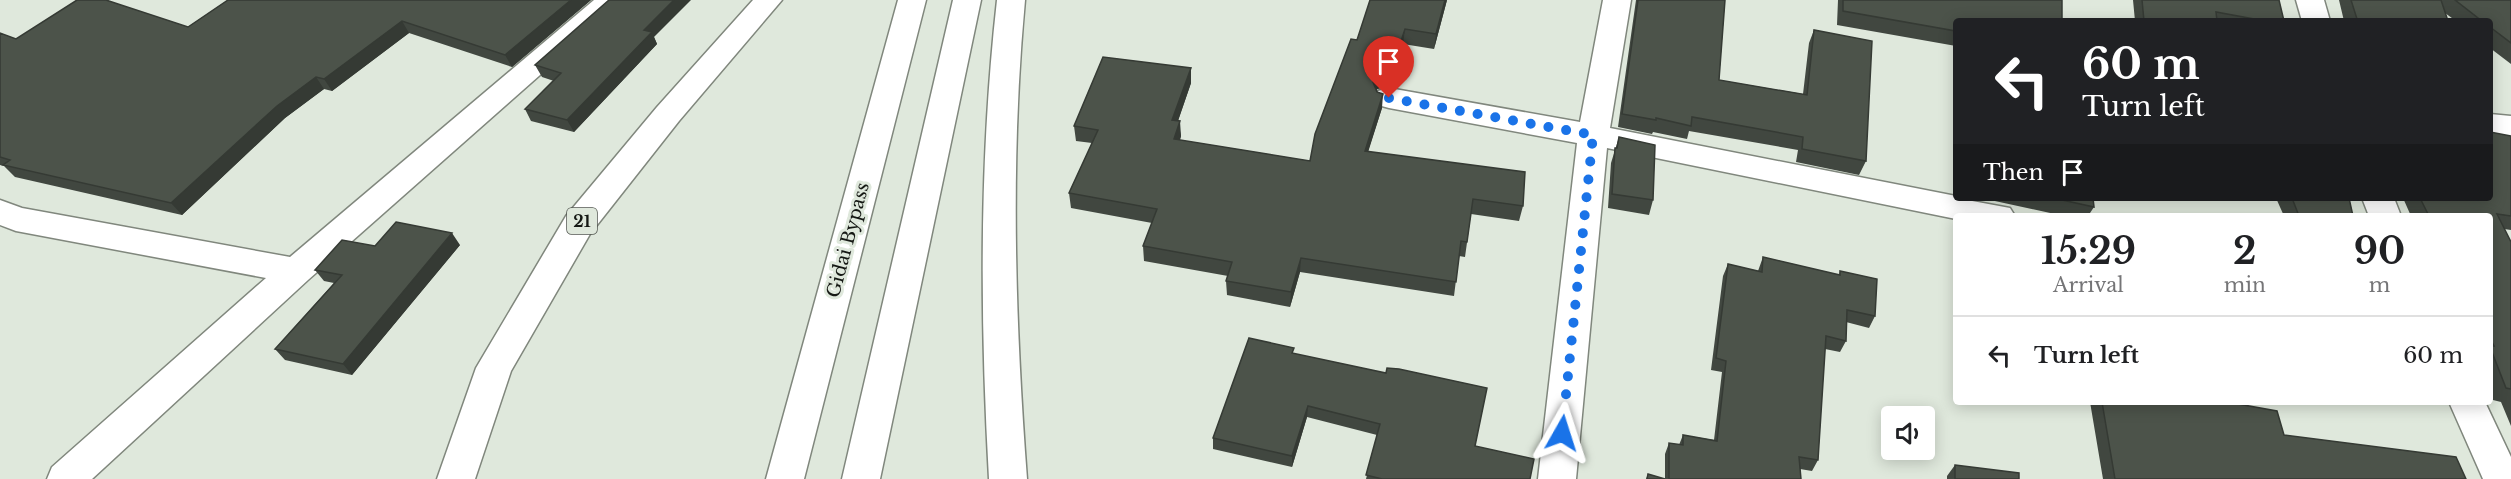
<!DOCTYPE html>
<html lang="en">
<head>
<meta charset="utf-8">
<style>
  :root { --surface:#fff; --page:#f6f6f6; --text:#202124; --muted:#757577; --line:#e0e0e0 }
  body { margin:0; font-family:"Libre Baskerville",serif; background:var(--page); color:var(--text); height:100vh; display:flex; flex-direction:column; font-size:22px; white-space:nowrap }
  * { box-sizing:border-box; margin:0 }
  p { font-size:20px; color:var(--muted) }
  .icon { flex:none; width:33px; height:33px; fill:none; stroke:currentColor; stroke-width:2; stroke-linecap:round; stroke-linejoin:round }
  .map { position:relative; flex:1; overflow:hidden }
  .panel { position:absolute; left:1953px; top:213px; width:540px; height:192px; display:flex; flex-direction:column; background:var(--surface); border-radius:6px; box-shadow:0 3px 15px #0003 }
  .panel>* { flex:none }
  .guide { position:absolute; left:1953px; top:18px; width:540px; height:183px; border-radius:6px; box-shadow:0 3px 15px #0003; background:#202124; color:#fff; overflow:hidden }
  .controls { position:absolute; left:1881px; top:406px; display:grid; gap:12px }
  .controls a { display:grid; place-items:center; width:54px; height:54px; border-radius:6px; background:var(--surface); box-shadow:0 3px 15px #0003; font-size:30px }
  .pin { position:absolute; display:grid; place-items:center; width:51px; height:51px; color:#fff; margin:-62px -26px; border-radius:50% 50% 50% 0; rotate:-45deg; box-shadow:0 0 6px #0007 }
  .pin .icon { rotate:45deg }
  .me { position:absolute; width:66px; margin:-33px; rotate:6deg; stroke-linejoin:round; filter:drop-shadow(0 0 4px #0008) }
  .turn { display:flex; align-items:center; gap:21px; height:126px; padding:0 30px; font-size:27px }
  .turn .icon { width:78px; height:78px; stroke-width:2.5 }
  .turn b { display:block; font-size:42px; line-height:51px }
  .then { display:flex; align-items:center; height:57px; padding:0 30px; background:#0003; gap:12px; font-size:22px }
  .eta { display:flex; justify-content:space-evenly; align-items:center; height:102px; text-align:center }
  .eta b { font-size:36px; font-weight:700; line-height:42px }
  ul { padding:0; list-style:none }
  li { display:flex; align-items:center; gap:18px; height:78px; padding:0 30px; border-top:2px solid var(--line) }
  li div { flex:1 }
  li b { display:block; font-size:22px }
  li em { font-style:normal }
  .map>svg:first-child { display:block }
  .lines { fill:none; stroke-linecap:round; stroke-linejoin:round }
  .minor-casing { stroke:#80877d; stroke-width:3 }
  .highway-casing { stroke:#80877d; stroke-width:3 }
  .minor { fill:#fff; fill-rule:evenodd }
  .highway { fill:#fff; fill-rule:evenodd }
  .wall { fill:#414740 }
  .shaded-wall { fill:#353a34 }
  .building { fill:#4c534a; stroke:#353a34; stroke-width:1.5 }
  .route { stroke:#1a73e8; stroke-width:10; stroke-dasharray:0 18 }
  .labels { text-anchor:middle; stroke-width:6; stroke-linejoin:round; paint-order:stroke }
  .shield { fill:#dfe8dc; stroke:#525650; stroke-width:1.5 }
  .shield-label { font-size:16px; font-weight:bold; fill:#151814 }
  .street-label { font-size:18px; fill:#151814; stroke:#dfe8dc }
</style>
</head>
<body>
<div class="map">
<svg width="2511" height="479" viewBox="0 0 2511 479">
  <rect width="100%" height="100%" fill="#dfe8dc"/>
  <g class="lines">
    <!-- minor casing -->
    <g class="minor-casing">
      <path id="minor" d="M 594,0 L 625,0 L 308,280 L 92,479 L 47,479 L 52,467 L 266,278 L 16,231 L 0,225 L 0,200 L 22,208 L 290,257 Z
        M 1603,0 L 1631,0 L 1610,128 L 1956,196 L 1956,198 L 2010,208 L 2015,216 L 1956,216 L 1956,219 L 1607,148 L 1576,479 L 1538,479 L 1577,143 L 1389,108 L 1378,105 L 1374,98 L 1378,91 L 1389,88 L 1580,122 Z
        M 2296,0 L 2324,0 L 2330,21 L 2302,21 Z
        M 2490,114 L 2511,116 L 2511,138 L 2490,134 Z
        M 2362,198 L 2394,198 L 2401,216 L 2369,216 Z
        M 2449,402 L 2485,402 L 2511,457 L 2511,479 L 2483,479 Z"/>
    </g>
    <!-- highway casing -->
    <g class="highway-casing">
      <path id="highway" d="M 753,0 L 782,0 L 679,121 L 590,234 L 511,371 L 475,479 L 437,479 L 476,368 L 566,216 L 657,107 Z
        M 898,0 L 926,0 L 804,479 L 766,479 Z
        M 953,0 L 981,0 L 880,479 L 842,479 Z
        M 997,0 L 1025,0 C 1010,160 1015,319 1027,479 L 989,479 C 980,318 979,160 997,0 Z"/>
    </g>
    <!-- minor -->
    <use href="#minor" class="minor"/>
    <!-- highway -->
    <use href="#highway" class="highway"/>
  </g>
  <!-- wall -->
  <path class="wall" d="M 228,0 L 591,0 L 512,67 L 409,33 L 332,91 L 324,89 L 285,118 L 182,215 L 15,177 L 4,166 L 0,165 L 0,33 L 16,39 L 188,27 Z
    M 1447,0 L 1434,49 L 1403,44 L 1389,86 L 1377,89 L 1377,90 L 1382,108 L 1368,151 L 1523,206 L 1519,221 L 1471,214 L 1465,257 L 1459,256 L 1454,296 L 1300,272 L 1290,307 L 1227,295 L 1226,281 L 1228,276 L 1144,261 L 1143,246 L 1152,223 L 1071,208 L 1069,193 L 1092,143 L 1076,141 L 1074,126 L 1191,68 L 1191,83 L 1178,121 L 1181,136 L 1180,140 L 1310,161 L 1357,40 Z
    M 1636,0 L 1725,0 L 1719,80 L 1803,94 L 1809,43 L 1814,30 L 1866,161 L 1859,175 L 1796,162 L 1798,150 L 1689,131 L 1687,139 L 1653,132 L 1652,134 L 1618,127 Z
    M 1838,0 L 2062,0 L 1956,21 L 1956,46 L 1837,25 Z
    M 2133,0 L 2279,0 L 2284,21 L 2135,21 Z
    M 2339,0 L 2511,0 L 2511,64 L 2490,48 L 2490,21 L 2456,21 L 2445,13 L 2448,21 L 2344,21 Z
    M 654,37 L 657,44 L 574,132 L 531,121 L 525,109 L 554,81 L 542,77 L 535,65 Z
    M 2511,136 L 2511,230 L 2504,229 L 2511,242 L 2511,426 L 2501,402 L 2493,400 L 2490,392 L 2490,216 L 2411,216 L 2403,198 L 2490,198 Z
    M 1619,137 L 1653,200 L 1649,215 L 1608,208 L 1611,163 Z
    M 1981,198 L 2093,198 L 2094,207 L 2088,216 L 2064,216 Z
    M 2276,198 L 2349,198 L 2353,216 L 2284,216 Z
    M 460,245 L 352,375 L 285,360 L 275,349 L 334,283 L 324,281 L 315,270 L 375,246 Z
    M 1763,257 L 1839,275 L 1840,271 L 1875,316 L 1869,328 L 1846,322 L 1846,341 L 1840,352 L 1825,349 L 1818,460 L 1812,471 L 1800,469 L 1801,479 L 1646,479 L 1648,474 L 1665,479 L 1665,454 L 1669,443 L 1679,445 L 1683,435 L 1714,440 L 1722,372 L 1711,370 L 1723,276 L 1728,264 L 1758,271 Z
    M 1294,353 L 1475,446 L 1530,479 L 1366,479 L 1377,435 L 1307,417 L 1292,467 L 1213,449 L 1213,438 Z
    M 2090,402 L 2227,402 L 2284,435 L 2466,479 L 2103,479 Z
    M 1955,465 L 2019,479 L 1947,479 L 1947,476 Z"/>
  <!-- shaded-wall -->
  <path class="shaded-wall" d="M 571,0 L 591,0 L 512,67 L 505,55 Z
    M 674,0 L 691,0 L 654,37 L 657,44 L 574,132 L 567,120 L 644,30 Z
    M 1445,0 L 1447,0 L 1434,49 L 1436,34 Z
    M 402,21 L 409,33 L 332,91 L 324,79 Z
    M 1405,29 L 1403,44 L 1389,86 L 1377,89 L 1372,97 L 1373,82 Z
    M 1191,68 L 1191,83 L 1173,135 L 1172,120 Z
    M 316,77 L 324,89 L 285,118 L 182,215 L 171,203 L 277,106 Z
    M 1383,94 L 1382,108 L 1364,165 L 1365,151 Z
    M 1180,121 L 1181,136 L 1175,154 L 1174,139 Z
    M 452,233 L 460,245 L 352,375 L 343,364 Z
    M 1301,258 L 1300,272 L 1290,307 L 1291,292 Z
    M 1308,406 L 1307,417 L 1292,467 L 1292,456 Z"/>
  <!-- building -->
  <path class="building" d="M 77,0 L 106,0 L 188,27 L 228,0 L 571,0 L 505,55 L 402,21 L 324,79 L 316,77 L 277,106 L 171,203 L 3,165 L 10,160 L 0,157 L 0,33 L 16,39 Z
    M 609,0 L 674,0 L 644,30 L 652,32 L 567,120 L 525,109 L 561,73 L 535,65 Z
    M 1370,0 L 1445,0 L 1436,34 L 1405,29 L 1391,71 L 1379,74 L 1373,82 L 1377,92 L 1383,94 L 1365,151 L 1525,172 L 1523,206 L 1473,199 L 1467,242 L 1461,241 L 1456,282 L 1301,258 L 1291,292 L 1226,281 L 1232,262 L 1143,246 L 1157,209 L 1069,193 L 1098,130 L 1074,126 L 1103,57 L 1191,68 L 1172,120 L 1180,121 L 1174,139 L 1310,161 L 1315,134 L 1351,39 L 1357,40 Z
    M 1638,0 L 1725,0 L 1719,80 L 1807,95 L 1814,30 L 1872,41 L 1866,161 L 1802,149 L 1803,137 L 1692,117 L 1691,126 L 1656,118 L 1656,120 L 1622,114 Z
    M 1843,0 L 2062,0 L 2062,21 L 1956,21 L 1956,31 L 1843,11 Z
    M 2142,0 L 2279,0 L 2284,21 L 2265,21 L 2216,12 L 2217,21 L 2144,21 Z
    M 2351,0 L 2441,0 L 2448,21 L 2363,21 L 2357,19 Z
    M 2455,0 L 2511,0 L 2511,43 L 2490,27 L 2490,21 L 2482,21 Z
    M 2490,132 L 2511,136 L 2511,216 L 2497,214 L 2511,242 L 2511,389 L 2506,388 L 2490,347 L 2490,346 L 2494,346 L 2490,338 L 2490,216 L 2429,216 L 2420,198 L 2490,198 Z
    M 1619,137 L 1655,145 L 1653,200 L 1612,194 L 1615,148 L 1617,148 Z
    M 2053,198 L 2093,198 L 2094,207 Z
    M 2292,198 L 2349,198 L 2353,216 L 2299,216 Z
    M 396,222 L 452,233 L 343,364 L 275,349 L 342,275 L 315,270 L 342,240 L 375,246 Z
    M 1763,257 L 1840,275 L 1840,271 L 1877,279 L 1875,316 L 1847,310 L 1846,341 L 1826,336 L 1818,460 L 1799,457 L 1801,479 L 1669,479 L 1669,443 L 1683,445 L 1683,435 L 1717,441 L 1726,361 L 1716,358 L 1728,264 L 1762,272 Z
    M 1249,338 L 1294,348 L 1292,353 L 1386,373 L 1387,368 L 1399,369 L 1487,388 L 1475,446 L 1534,459 L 1530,479 L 1382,479 L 1366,475 L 1380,424 L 1308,406 L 1292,456 L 1213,438 Z
    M 2102,402 L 2227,402 L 2277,411 L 2284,435 L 2456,457 L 2466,479 L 2115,479 Z
    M 1955,465 L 2019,473 L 2019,479 L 1955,479 Z
    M 1648,474 L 1665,479 L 1647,479 Z"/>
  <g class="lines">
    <!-- route -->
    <path class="route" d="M 1389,98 L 1593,135 L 1562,433"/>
  </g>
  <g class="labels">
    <!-- shield labels -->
    <rect class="shield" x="567" y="208" width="30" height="26" rx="4.5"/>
    <g class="shield-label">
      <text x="582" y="227">21</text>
    </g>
    <!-- street labels -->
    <g class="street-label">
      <text transform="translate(848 240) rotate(-75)" y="6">Gidai Bypass</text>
    </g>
  </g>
</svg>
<div class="controls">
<a><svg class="icon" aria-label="sound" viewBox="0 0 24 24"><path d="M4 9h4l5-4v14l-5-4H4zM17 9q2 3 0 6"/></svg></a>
</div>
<div class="pin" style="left:1389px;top:98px;background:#d93025"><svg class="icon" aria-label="arrive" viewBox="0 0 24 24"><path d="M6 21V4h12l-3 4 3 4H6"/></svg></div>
<svg class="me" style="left:1562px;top:433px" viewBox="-20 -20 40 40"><path d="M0-17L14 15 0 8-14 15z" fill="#1a73e8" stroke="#fff" stroke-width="4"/></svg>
<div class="guide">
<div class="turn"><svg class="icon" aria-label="left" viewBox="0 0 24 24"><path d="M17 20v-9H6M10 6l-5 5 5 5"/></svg><div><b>60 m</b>Turn left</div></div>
<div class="then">Then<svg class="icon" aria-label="arrive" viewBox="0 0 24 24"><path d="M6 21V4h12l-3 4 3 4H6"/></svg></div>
</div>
<section class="panel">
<div class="eta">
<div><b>15:29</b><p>Arrival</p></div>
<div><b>2</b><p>min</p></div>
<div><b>90</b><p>m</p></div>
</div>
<ul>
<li><svg class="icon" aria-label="left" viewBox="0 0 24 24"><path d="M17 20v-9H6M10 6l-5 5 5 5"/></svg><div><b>Turn left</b></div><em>60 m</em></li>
</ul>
</section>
</div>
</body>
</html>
